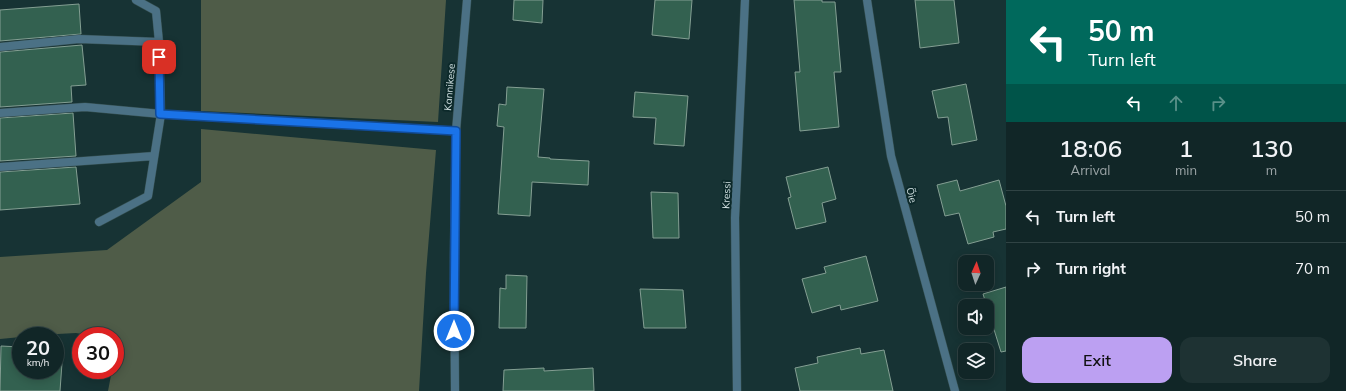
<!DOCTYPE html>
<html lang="en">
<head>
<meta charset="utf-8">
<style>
  :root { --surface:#112627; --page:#1e3233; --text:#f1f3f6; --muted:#9ca5a7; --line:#304344; --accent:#bca0f2 }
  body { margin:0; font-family:Mulish,sans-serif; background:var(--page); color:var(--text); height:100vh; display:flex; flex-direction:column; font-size:15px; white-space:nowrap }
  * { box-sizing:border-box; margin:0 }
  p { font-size:13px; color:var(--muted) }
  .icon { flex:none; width:22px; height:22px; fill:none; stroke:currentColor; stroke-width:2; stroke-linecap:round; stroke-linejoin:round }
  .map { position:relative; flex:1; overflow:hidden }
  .panel { display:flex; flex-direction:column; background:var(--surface); width:340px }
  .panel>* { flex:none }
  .guide { background:#00695c; color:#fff; overflow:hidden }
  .needle { width:26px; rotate:3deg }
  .fabs { position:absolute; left:958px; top:255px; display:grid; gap:8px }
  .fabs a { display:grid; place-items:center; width:36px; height:36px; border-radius:8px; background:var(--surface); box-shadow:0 2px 10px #0003,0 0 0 1px var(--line); font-size:20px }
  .speed { position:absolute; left:12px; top:327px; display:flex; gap:8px; font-size:20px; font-weight:700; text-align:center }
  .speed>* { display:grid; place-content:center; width:52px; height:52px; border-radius:50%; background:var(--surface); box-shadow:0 2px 10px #0003,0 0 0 1px var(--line); line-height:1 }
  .speed small { font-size:10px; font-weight:400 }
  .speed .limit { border:6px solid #d22; background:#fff; color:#111 }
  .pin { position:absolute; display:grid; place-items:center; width:34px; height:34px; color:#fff; margin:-17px; border-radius:8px; box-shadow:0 2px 6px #0006 }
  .me { position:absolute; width:44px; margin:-22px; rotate:0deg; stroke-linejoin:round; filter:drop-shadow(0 0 3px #0008) }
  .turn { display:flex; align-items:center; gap:14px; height:84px; padding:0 16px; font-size:18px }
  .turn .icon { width:52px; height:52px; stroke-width:2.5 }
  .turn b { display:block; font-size:28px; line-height:34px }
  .lanes { display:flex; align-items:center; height:38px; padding:0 16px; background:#0003; justify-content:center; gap:20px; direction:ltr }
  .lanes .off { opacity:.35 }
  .eta { display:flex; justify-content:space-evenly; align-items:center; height:68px; text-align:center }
  .eta b { font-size:24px; font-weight:600; line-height:28px }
  .button { display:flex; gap:8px; margin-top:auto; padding:8px 16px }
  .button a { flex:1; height:46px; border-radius:12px; background:var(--accent); color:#111; font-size:16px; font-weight:600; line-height:46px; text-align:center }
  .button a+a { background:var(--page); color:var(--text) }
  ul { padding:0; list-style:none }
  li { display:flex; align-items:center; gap:12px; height:52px; padding:0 16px; border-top:1px solid var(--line) }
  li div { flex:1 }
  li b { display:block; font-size:15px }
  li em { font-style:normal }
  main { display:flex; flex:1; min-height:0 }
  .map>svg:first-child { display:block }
  .green { fill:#4f5c48 }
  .building { fill:#336150; stroke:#849f93 }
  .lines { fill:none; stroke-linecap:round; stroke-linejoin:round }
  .lane-casing { stroke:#354f50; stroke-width:9 }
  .street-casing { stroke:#354f50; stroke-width:9 }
  .lane { stroke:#4b7185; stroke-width:8 }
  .street { stroke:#4b7185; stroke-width:8 }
  .route-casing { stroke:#114b97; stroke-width:10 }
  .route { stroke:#1a73e8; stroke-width:7 }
  .labels { text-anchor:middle; stroke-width:4; stroke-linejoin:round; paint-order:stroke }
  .street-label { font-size:10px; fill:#d2e1e2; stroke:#0c292a }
</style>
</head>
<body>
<main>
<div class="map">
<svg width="1006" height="391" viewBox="0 0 1006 391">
  <rect width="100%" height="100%" fill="#173334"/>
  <!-- green -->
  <path class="green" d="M 201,0 L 446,0 L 438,122 L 201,111 Z
    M 201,129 L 436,150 L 426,273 L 419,391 L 108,391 L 112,370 L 115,370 L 115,351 L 117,341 L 115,341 L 115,336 L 93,336 L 76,333 L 21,336 L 21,337 L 0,339 L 0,257 L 107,250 L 201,182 Z"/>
  <!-- building -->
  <path class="building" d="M 514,0 L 543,0 L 542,23 L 513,20 Z
    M 655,0 L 692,0 L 689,39 L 652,35 Z
    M 794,0 L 822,0 L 822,2 L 835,2 L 841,72 L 834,72 L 839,127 L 800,131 L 795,72 L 800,72 Z
    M 915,0 L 954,0 L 959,43 L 920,48 Z
    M 79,4 L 81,34 L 0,41 L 0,10 Z
    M 82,45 L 86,85 L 71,86 L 72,102 L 0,107 L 0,52 Z
    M 966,84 L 977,140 L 952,145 L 948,117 L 938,118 L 932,91 Z
    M 507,87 L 544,89 L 538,157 L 550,158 L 550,159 L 589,161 L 588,185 L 532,182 L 530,216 L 498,214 L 504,127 L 497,126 L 499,104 L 506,105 Z
    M 635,92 L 688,96 L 684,146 L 654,144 L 656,118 L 633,117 Z
    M 73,113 L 76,156 L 0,161 L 0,118 Z
    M 76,167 L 80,204 L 0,210 L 0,172 Z
    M 828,167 L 836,199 L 822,203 L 826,222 L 796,229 L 788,198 L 791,197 L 786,177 Z
    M 957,180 L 960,191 L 999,180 L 1006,206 L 1006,229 L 993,232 L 994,237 L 968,244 L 959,213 L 945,216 L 937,185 Z
    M 651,192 L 678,193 L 679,238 L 653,238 Z
    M 866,256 L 878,301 L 841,310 L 840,305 L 812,313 L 802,279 L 826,273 L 824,267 Z
    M 506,275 L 527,276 L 526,328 L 499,328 L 500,288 L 506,289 Z
    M 1006,287 L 1006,351 L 1001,352 L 983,294 Z
    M 640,289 L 683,290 L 686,328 L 644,328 Z
    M 1,346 L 21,347 L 21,370 L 55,370 L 55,349 L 63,349 L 60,391 L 0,391 Z
    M 860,348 L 861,354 L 884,350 L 893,391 L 800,391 L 795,368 L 818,363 L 817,357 Z
    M 544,368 L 544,371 L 593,368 L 594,391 L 503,391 L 504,370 Z"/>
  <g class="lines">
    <!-- lane casing -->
    <g class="lane-casing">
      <path id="lane" d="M 0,47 L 79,39 L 159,42
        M 0,113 L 85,107 L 161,114 L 456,131
        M 0,167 L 154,156
        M 99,222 L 148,196 L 161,114 L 159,42 L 156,11 L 136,0"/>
    </g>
    <!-- street casing -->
    <g class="street-casing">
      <path id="street" d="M 867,0 L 891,156 L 955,391
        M 455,391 L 454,257 L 456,131 L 467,0
        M 737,391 L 735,218 L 745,0"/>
    </g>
    <!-- lane -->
    <use href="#lane" class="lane"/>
    <!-- street -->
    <use href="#street" class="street"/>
  </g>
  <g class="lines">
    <!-- route casing -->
    <g class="route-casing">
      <path id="route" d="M 159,57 L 160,114 L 456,131 L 454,331"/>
    </g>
    <!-- route -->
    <use href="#route" class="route"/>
  </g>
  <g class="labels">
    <!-- street labels -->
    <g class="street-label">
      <text transform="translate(449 87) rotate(-85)" y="4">Kannikese</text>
      <text transform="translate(726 195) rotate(-87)" y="4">Kressi</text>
      <text transform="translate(912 195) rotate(75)" y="4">Õie</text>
    </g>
  </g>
</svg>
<div class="fabs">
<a><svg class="needle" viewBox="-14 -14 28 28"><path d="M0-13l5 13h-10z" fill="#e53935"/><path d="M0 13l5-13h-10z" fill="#9ca5a7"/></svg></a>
<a><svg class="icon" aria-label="sound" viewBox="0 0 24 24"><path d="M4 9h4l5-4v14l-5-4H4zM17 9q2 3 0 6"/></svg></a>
<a><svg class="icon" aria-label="layers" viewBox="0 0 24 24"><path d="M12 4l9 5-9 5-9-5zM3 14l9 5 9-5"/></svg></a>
</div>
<div class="speed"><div>20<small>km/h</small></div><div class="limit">30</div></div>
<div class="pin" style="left:159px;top:57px;background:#d93025"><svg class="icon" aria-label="arrive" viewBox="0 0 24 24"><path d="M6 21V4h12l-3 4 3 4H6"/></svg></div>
<svg class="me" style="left:454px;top:331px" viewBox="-20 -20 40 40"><circle r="17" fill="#1a73e8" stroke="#fff" stroke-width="3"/><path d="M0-11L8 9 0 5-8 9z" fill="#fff"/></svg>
</div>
<section class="panel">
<div class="guide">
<div class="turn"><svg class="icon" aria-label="left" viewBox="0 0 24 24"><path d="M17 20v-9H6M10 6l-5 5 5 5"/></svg><div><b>50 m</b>Turn left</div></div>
<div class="lanes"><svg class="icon" aria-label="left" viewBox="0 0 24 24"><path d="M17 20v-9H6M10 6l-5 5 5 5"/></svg><svg class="icon off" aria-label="ahead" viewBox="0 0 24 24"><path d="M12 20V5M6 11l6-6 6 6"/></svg><svg class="icon off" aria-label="right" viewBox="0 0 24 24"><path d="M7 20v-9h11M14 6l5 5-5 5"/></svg></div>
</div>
<div class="eta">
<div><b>18:06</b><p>Arrival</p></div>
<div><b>1</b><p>min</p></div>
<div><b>130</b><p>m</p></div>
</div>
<ul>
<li><svg class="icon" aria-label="left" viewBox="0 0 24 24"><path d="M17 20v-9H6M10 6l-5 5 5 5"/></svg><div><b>Turn left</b></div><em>50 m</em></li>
<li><svg class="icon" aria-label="right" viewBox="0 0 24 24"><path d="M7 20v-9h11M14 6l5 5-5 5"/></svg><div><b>Turn right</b></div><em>70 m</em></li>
</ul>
<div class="button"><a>Exit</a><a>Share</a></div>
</section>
</main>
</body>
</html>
